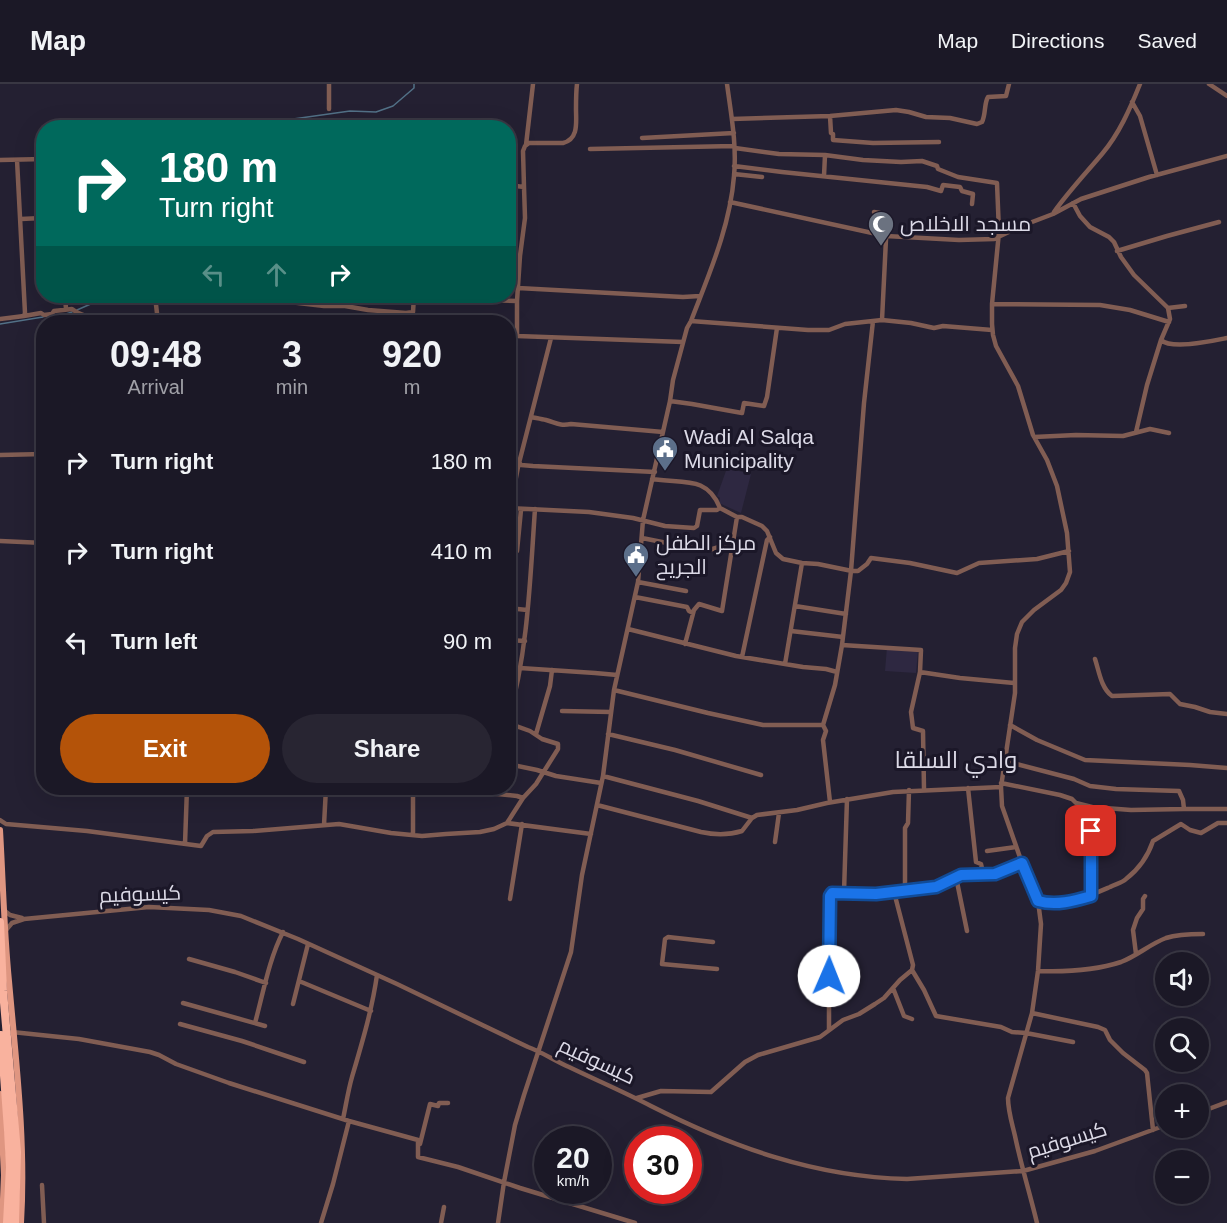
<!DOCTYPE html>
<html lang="en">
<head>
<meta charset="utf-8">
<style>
  :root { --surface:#1b1826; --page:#282532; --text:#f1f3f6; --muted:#a0a0a7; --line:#393743; --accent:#b45309 }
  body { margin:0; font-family:Arial,Cairo,sans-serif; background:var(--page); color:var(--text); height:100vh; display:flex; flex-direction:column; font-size:22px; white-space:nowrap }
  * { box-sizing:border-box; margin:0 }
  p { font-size:20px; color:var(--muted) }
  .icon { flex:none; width:33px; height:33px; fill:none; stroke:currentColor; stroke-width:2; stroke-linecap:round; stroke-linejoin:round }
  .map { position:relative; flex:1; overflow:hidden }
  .details { position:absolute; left:36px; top:231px; width:480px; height:480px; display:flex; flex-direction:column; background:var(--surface); border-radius:24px; box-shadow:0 6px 24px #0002,0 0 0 2px var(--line) }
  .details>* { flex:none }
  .banner { position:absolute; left:36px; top:36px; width:480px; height:183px; border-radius:24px; box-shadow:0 6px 24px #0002,0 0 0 2px var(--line); background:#00695c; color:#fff; overflow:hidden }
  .fabs { position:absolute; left:1155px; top:868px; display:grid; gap:12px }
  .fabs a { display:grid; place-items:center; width:54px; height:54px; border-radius:50%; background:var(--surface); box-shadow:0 6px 24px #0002,0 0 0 2px var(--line); font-size:30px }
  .speed { position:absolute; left:534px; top:1042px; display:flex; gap:12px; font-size:30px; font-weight:700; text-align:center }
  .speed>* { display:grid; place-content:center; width:78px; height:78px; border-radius:50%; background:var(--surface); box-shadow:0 6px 24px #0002,0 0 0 2px var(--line); line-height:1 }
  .speed small { font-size:15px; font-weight:400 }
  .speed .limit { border:9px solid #d22; background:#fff; color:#111 }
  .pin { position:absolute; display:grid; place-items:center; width:51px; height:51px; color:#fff; margin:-26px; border-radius:12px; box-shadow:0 3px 9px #0006 }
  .me { position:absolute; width:66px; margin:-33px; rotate:1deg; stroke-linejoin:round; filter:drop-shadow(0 0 4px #0008) }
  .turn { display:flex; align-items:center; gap:21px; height:126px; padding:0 24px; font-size:27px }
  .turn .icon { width:78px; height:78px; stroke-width:2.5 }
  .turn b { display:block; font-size:42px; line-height:51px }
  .lanes { display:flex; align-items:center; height:57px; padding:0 24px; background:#0003; justify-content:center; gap:30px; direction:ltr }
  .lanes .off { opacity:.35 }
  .eta { display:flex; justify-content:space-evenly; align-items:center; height:102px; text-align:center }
  .eta b { font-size:36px; font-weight:700; line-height:42px }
  .primary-button { display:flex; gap:12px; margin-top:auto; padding:12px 24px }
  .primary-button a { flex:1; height:69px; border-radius:36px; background:var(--accent); color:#fff; font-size:24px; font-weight:700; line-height:69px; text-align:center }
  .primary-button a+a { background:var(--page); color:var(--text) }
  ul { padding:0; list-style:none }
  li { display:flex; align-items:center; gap:18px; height:90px; padding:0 24px }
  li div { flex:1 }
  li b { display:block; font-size:22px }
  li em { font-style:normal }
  header { display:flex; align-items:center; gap:36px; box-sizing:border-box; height:84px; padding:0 30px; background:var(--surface); border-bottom:2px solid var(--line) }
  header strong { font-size:28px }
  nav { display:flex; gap:33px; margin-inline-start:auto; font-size:21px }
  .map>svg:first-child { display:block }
  .built { fill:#2e2841 }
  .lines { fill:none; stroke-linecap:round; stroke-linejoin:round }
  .stream { stroke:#527187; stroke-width:1.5 }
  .minor { stroke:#815d53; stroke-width:4.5 }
  .major { stroke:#df9681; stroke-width:6 }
  .highway { stroke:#f9b29e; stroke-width:8 }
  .route-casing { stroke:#114b97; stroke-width:15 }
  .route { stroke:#1a73e8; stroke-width:10 }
  .labels { text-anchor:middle; stroke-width:6; stroke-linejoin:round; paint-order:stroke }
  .poi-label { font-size:21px; fill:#dcdae7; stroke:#1b1728; text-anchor:start }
  .street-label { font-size:21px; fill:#dcdae7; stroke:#1b1728 }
  .quarter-label { font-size:24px; fill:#dcdae7; stroke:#1b1728 }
</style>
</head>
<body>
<header>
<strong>Map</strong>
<nav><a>Map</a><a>Directions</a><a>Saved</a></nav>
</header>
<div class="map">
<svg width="1227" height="1139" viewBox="0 0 1227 1139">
  <rect width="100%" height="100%" fill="#242032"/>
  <!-- built -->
  <path class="built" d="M 727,384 L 751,390 L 741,429 L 719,419 L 720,414 L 717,412 Z
    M 887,563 L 918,567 L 916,589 L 885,587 Z"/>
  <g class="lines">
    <!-- stream -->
    <path class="stream" d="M 271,44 L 274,39 L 279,37 L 350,27 L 376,28 L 393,22 L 414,4 L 414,0
      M 77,226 L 109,212
      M 48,233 L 57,233 L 72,228
      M 0,240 L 43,233"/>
    <!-- minor -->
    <path class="minor" d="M 329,0 L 329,25
      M 1209,0 L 1227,12
      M 1132,18 L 1140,32 L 1157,91
      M 830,32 L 831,49 L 833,50 L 833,56 L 873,59 L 939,58
      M 732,35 L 830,32 L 896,26 L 909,28 L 926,33 L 950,34 L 977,40 L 982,38 C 986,30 984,19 988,13 L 1006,12 L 1009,0
      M 642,54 L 734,49
      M 526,61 L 533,0
      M 735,64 L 779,70 L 825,71 L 863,76 L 901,78 L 922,77 L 937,82 L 938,85 L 958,93 L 997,99 L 999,148 L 992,220 L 992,240 L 993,251 L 996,262 L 1018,302 L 1033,351 L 1047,376 L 1057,402 L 1067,449 L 1070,488 L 1066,499 L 1061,506 L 1034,526 L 1022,538 L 1017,550 L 1015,564 L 1015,609 L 1001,703 L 1002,722 L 1022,779 L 1038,817 L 1041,840 L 1038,887 L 1032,929 L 1008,1014 C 1008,1027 1012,1039 1015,1052 C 1021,1081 1030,1110 1037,1139
      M 590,65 L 734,62
      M 0,76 L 44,75
      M 734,82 L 782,88 L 927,103 L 941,107 L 943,101 L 960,103 L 962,107 L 973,110 L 972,120
      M 734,90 L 762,93
      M 824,92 L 825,71
      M 508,101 L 524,103 L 523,67 L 525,62 L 529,59 L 563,59 C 579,55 576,38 576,25 C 576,17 576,8 577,0
      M 730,118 L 886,152 L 959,156 L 994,155 L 1019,143 L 1053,130 L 1081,115 L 1149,93 L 1227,72
      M 1073,119 L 1080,132 L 1090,143 L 1109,153 L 1114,158 L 1121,173 L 1134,191 L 1168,224 L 1170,235 L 1161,256 C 1172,266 1212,257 1227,254
      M 874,128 L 880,129 L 887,135 L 882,236
      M 1054,128 C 1069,107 1086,89 1102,70 C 1119,50 1130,25 1140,0
      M 21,135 L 42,134 L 38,75
      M 1117,167 L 1167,152 L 1219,138
      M 518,204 L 683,213 L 700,212
      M 65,212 L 66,225
      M 155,212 L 158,238
      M 276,212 L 281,217 L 324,222 L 345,222 L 368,226 L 406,229 L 413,228 L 414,212 L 456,215 L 517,217 L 517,252 L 683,258
      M 517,217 L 520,172 L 525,134 L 524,103
      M 992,220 L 1100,221 L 1130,226 L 1169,238
      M 1168,224 L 1185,222
      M 24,232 L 41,229 L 44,231 L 52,230 L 54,227 L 72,225 C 81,232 95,235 106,237 L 106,238
      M 0,235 L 24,232 L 25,229 L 17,76
      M 691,237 L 808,246 L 829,246 L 845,240 L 882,236 L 911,239 L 934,244 L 943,242 L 992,246
      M 670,317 L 692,320 L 742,329 L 744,319 L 764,322 L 767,313 L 777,244
      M 531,333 C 536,334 542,335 546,336 C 557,339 559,342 571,340 L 663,348
      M 1136,348 L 1147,301 L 1161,256
      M 1034,353 L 1076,351 L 1123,352 L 1150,345 L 1169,349
      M 0,371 L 44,370
      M 508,377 L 519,378 L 521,381 L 533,382 L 655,388
      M 652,395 C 682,400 707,391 720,424
      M 508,424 L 589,428 L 633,434 L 665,442 L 694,444 L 697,442 L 700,426 L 717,426 L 720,424 L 737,433 L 742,433 L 762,442 L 767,447 L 776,469 L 783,475 L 802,479 L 818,480 L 852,487 L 858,487 L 867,480 L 871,474 L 910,479 L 957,489 L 979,479 L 1037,475 L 1069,467
      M 510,425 L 518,383 L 551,254
      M 642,454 L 697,465 L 709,466 L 719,463 L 732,465
      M 0,457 L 44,459
      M 517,467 L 521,426
      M 38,497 L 44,497
      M 638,498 L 686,507
      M 635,513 L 687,523 L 689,527 L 693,529
      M 795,522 L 846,530
      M 508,524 L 527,526
      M 628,545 L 736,572 L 803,583 L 826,585 L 837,588
      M 791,547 L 843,553
      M 508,556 L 525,557
      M 685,560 L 694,526 L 699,520 L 722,527 L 737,433
      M 842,561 L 851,487 L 864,319 L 873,237
      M 742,573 L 767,456 L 770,453
      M 1095,575 C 1099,587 1101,604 1112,612 L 1170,610 L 1180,620 L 1195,623 L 1210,628 L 1227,630
      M 785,580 L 802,479
      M 520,584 L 595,589 L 617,591
      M 920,588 L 911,628 L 913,644 L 923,647 L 924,705
      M 614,606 L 708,629 L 763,641 L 823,641
      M 562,627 L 611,628
      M 508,637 C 528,568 530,496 535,425
      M 1010,641 L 1037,656 L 1085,676 L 1190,681 L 1227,684
      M 536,650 L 550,602 L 552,586
      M 608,650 L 675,666 L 761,691
      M 1005,677 L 1074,695 L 1090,702 L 1116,705 L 1179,707 L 1183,716 L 1184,725 L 1227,725
      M 508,680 L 537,686 L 556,692 L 601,699
      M 603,692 L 698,717 L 752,734
      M 1001,699 L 1060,711 L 1072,715 L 1076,719 L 1092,723 L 1091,812
      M 372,704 L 413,709 L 477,708 L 517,712 L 523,714
      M 968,704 L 976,778 L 981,780 L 983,789
      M 413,709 L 413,751
      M 830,718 L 823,656 L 826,647 L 823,641 L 835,601 L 842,561 L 921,566 L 920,588 L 960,594 L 1014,599
      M 597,721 L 701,748 C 715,751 729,751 742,747 L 752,734 L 757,731 L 797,726 L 827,719 L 893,708 L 1001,703
      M 1092,723 L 1131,726 L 1184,725
      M 0,736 L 6,740 L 87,747 L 201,762 L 207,752 L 213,748 L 253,747 L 339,740 L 391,749 L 422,752 L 446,750 L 480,748 L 494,745 L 507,739 L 591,750
      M 507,739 L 523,714 L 536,700 L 558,665 L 558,660 L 542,655 L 530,647 L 508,639
      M 324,741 L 326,704
      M 775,758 L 779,729
      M 185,760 L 187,704
      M 987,767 L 1016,763
      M 956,793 L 967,847
      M 905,806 L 905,744 L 908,739 L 909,706
      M 844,808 L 847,715
      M 510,815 L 522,740
      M 1038,817 C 1063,824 1087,813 1110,803 C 1115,800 1122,799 1126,795 C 1139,785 1148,772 1153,757 L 1181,740 L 1190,746 L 1201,749 L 1218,739 L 1227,739
      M 5,827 L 10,831 L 22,834
      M 6,846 L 12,839 L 24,835 L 149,823 L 209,826 L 241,832 L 298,855 L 397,900 L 528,963 C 542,968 555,977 569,983 C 596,996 624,1008 651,1022 C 732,1063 815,1093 907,1095 L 1023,1087 L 1095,1067 L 1166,1041
      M 713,858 L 668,853 L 665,855 L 662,880 L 717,885
      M 1136,870 L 1133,846 L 1137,834 L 1143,825 L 1143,815 L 1145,812
      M 189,875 L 235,888 L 266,899
      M 912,886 L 924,906 L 936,932 L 1001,943 L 1012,948 L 1026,949 L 1073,958
      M 1038,887 C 1066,888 1094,887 1121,878 C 1137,872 1150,860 1166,854 C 1178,850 1191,850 1203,850
      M 299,897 L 371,927
      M 893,904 L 904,932 L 912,935
      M 183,919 L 265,942
      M 293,920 L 308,860
      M 1032,929 L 1098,943 L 1105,946 L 1110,956 L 1123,969 L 1145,986 L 1147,989 L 1153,1046
      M 255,939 C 263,910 269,875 283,848
      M 180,940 L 242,957 L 304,978
      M 829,945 L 829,849 L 831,810 L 835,808 L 876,810 L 936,803 L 961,791 L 995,790 L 1022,779
      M 12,948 L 79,955 L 150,968 L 159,971 L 176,980 L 229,999 L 349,1037 L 418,1056 L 418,1073 L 458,1083 L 520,1104 L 635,1139
      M 637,1014 L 661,1007 L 711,1008 L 745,978 L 758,971 L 820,953 L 843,936 L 859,930 L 875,920 L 884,914 L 900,896 L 912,886 L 913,881 L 894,808
      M 1198,1029 L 1227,1018
      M 343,1035 C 346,1021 348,1007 352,993 C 362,959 372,926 377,891
      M 420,1060 L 430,1020 L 438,1022 L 439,1019 L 448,1019
      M 42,1101 L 44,1139
      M 321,1139 L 333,1100 L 349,1037
      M 441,1139 L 444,1123
      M 498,1139 L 504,1098 L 515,1041 L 524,1011 L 571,868 L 582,791 L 603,692 L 614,606 L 638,498 L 643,436 L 670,317 L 673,296 L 687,244 L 691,237 C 709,190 730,143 734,92 C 737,61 731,30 727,0"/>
    <!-- major -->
    <path class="major" d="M 0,746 C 3,797 4,847 9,897 C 16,977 26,1059 21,1139
      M 0,1010 L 4,1091 L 2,1139"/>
    <!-- highway -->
    <path class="highway" d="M 0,838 L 3,907 L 17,1068 L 15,1139
      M 1,951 L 8,1046 L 10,1083 L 7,1139"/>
  </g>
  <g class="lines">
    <!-- route casing -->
    <g class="route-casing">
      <path id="route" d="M 829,892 L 830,812 L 832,809 L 876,810 L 936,803 L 961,791 L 995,790 L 1022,779 L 1038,817 C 1056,822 1074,817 1091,812 L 1091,747"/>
    </g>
    <!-- route -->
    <use href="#route" class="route"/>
  </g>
  <!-- icons -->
  <defs>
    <g id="mosque-pin" transform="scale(1.35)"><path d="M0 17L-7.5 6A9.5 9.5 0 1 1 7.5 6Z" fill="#6b7280" stroke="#1b1728"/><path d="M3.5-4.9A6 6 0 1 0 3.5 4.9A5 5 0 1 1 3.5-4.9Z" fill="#fff"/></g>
    <g id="civic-pin" transform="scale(1.35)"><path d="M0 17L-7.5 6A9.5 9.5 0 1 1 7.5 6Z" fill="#5c6f8a" stroke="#1b1728"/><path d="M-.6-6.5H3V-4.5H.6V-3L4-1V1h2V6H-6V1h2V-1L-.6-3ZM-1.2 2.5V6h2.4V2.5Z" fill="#fff"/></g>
  </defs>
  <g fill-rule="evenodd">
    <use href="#mosque-pin" x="881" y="140"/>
    <use href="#civic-pin" x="665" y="365"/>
    <use href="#civic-pin" x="636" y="471"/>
  </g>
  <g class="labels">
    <!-- poi labels -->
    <g class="poi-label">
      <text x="900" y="147">مسجد الاخلاص</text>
      <text x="684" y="360">Wadi Al Salqa<tspan x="684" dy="24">Municipality</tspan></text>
      <text x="656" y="466">مركز الطفل<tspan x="656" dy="24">الجريح</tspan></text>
    </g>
    <!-- street labels -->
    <g class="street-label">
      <text transform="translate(140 810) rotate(-2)" y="7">كيسوفيم</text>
      <text transform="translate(597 977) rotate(25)" y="7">كيسوفيم</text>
      <text transform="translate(1067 1056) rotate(-17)" y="7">كيسوفيم</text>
    </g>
    <!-- quarter labels -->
    <g class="quarter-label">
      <text x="956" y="684">وادي السلقا</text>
    </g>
  </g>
</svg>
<div class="fabs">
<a><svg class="icon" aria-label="sound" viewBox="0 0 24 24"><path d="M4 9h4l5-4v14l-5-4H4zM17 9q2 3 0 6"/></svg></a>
<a><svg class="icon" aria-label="search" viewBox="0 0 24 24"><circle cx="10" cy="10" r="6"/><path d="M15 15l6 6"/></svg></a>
<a>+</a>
<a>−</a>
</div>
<div class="speed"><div>20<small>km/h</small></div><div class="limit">30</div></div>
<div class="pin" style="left:1091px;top:747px;background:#d93025"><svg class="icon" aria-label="arrive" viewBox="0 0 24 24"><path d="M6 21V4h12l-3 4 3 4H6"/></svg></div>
<svg class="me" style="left:829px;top:892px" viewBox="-20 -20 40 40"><circle r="19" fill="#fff"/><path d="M0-13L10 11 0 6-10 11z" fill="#1a73e8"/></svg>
<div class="banner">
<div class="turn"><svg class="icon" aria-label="right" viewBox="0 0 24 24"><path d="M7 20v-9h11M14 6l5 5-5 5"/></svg><div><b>180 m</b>Turn right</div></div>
<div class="lanes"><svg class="icon off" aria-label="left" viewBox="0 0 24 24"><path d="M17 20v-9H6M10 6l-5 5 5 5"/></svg><svg class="icon off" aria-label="ahead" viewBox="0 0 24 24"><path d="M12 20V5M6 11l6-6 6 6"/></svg><svg class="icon" aria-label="right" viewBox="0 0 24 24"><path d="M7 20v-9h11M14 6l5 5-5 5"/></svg></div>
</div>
<section class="details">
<div class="eta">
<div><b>09:48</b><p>Arrival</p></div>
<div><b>3</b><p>min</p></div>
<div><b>920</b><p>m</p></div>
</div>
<ul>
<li><svg class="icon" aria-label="right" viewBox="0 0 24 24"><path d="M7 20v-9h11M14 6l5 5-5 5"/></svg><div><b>Turn right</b></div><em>180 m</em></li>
<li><svg class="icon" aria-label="right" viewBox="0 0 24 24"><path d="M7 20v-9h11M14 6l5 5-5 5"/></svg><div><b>Turn right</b></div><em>410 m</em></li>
<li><svg class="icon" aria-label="left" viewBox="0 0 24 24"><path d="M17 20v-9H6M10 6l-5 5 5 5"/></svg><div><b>Turn left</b></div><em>90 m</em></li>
</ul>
<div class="primary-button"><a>Exit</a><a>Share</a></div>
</section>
</div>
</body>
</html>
